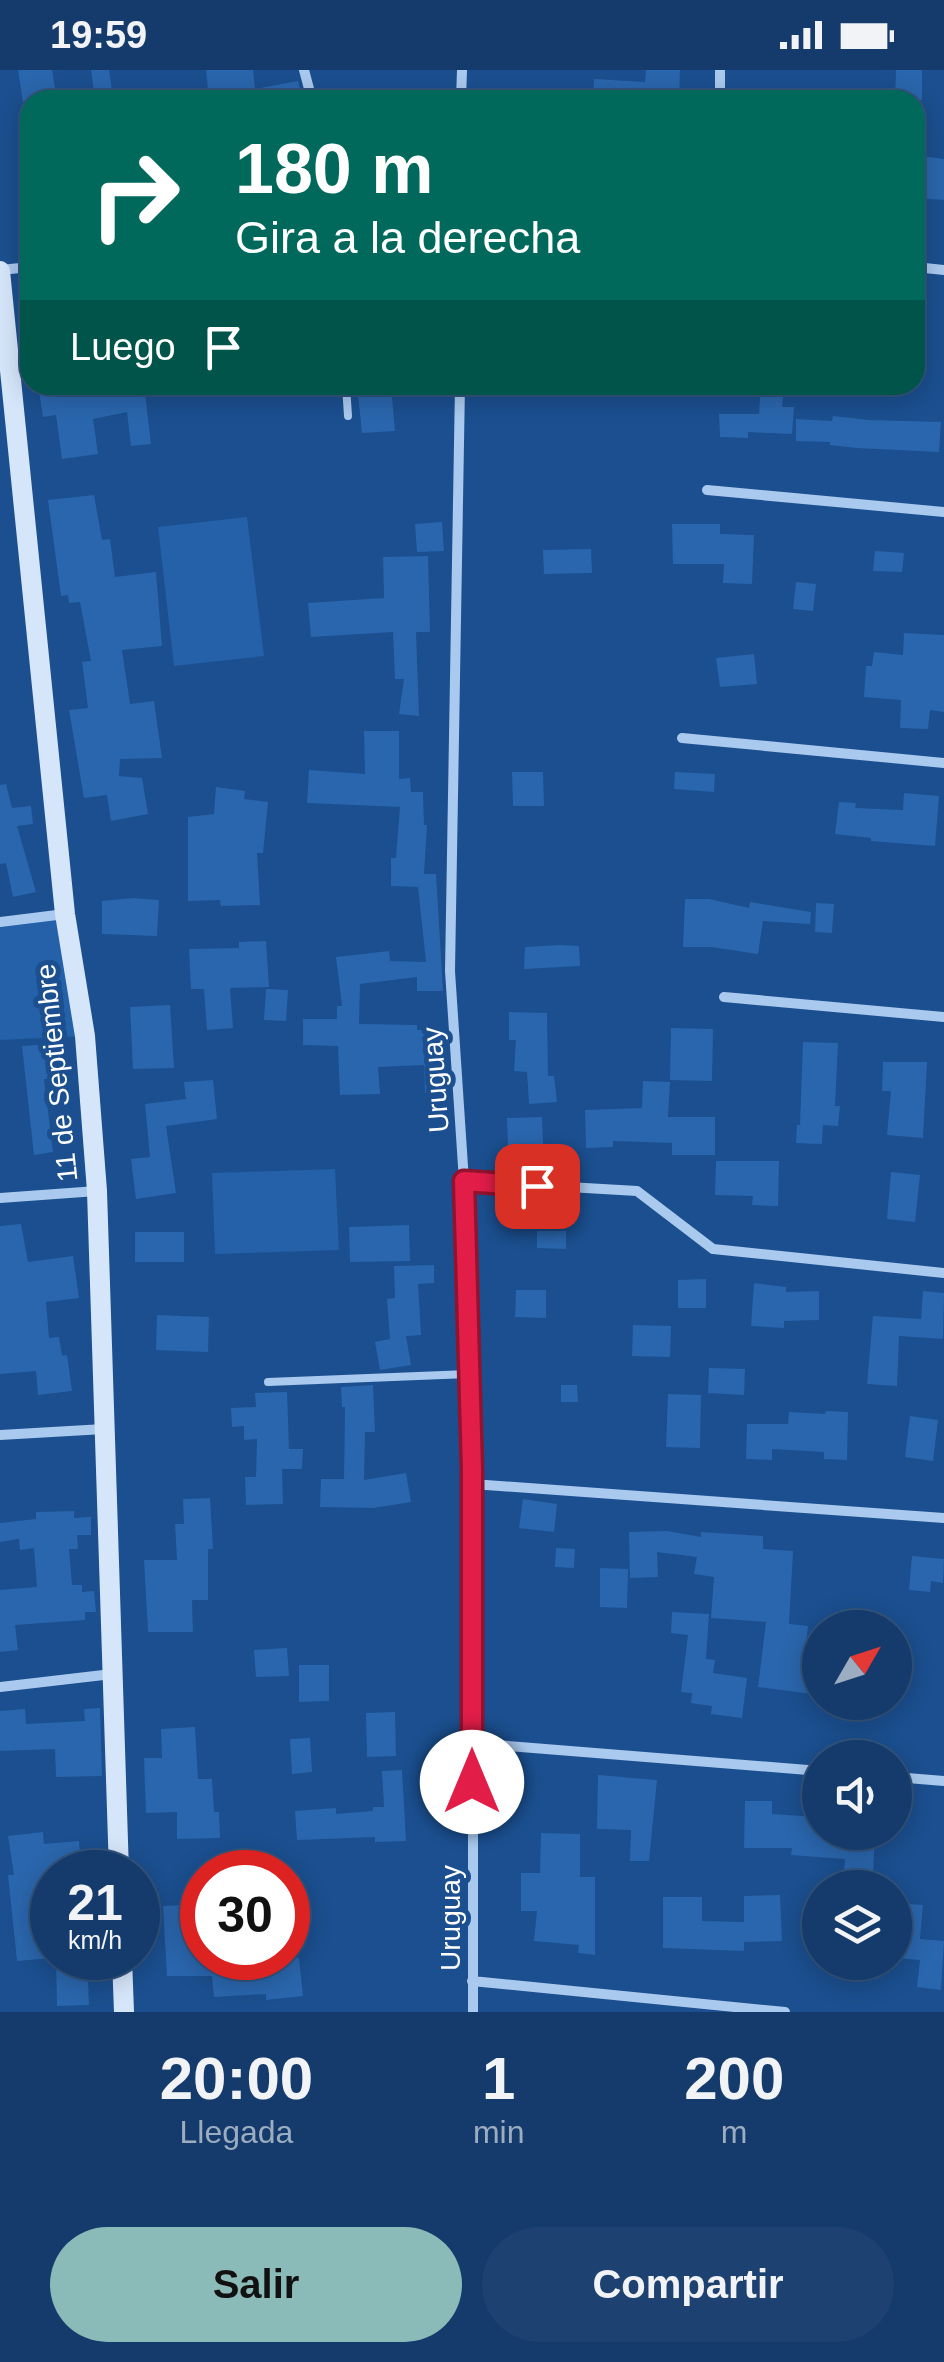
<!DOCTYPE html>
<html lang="es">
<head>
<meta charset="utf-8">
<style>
  :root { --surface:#143b6b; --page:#1d4271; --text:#f1f3f6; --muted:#9dadc1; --line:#33557e; --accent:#8bbbb9 }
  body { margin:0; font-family:Arial,sans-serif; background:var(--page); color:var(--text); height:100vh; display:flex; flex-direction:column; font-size:38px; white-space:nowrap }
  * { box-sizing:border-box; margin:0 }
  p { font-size:32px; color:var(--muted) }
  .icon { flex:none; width:55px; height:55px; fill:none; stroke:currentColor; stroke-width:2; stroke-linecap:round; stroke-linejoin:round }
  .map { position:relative; height:1942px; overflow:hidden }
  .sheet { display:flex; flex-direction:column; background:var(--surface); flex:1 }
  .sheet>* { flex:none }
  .hud { position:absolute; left:20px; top:20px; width:905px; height:305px; border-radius:30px; box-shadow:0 5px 25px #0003,0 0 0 2px var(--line); background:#00695c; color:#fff; overflow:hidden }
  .needle { width:65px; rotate:51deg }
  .tools { position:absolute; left:802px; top:1540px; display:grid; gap:20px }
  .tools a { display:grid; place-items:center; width:110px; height:110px; border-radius:50%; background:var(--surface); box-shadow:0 5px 25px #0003,0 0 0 2px var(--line); font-size:50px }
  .speed { position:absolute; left:30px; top:1780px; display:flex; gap:20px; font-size:50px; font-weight:700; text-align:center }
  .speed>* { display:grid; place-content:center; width:130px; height:130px; border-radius:50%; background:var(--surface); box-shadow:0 5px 25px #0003,0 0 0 2px var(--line); line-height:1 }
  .speed small { font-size:25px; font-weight:400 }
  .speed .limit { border:15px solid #d22; background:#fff; color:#111 }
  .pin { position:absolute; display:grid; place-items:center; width:85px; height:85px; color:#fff; margin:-42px; border-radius:20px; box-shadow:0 5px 15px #0006 }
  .me { position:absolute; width:110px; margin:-55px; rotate:0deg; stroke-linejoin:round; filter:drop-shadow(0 0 8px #0008) }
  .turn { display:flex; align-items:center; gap:35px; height:210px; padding:0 50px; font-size:45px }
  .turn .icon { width:130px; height:130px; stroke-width:2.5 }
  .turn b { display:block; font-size:70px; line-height:85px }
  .then { display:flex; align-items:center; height:95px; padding:0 50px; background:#0003; gap:20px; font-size:38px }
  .eta { display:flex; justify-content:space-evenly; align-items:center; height:170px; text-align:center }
  .eta b { font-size:60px; font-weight:700; line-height:70px }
  .action { display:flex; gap:20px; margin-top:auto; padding:20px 50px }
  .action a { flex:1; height:115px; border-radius:60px; background:var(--accent); color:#111; font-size:40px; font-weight:700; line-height:115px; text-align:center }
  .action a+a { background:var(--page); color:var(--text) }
  .status { display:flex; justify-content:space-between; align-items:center; height:70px; padding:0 50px; background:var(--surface); direction:ltr }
  .status svg { height:28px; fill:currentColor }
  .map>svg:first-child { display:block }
  .green { fill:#2461a8 }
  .building { fill:#2a66ad }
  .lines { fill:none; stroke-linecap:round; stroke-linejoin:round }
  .service { stroke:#a9c9ee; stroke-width:8 }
  .minor { stroke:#a9c9ee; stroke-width:10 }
  .secondary { stroke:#d6e6fa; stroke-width:20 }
  .route-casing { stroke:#92132f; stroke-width:25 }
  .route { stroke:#e11d48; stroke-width:18 }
  .labels { text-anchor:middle; stroke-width:10; stroke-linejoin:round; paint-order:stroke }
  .street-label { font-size:28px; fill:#fff; stroke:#1b4f8f }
</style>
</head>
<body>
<div class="status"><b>19:59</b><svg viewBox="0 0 49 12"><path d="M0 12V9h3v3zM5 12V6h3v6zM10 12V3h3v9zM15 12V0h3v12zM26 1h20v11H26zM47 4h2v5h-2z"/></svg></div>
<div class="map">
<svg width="944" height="1942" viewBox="0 0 944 1942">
  <rect width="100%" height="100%" fill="#1b4f8f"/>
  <!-- green -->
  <path class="green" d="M 247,447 L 264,586 L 174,596 L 158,457 Z
    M 65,844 L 85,966 L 0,970 L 0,852 Z
    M 335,1099 L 339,1180 L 215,1184 L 212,1103 Z"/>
  <!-- building -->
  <path class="building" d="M 18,0 L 52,0 L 57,30 L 23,32 Z
    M 91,0 L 109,0 L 112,20 L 94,22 Z
    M 206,0 L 253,0 L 255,19 L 298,11 L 303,30 L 209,30 Z
    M 646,0 L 680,0 L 679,30 L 593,30 L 594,9 L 645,12 Z
    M 896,0 L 922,0 L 922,30 L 895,30 Z
    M 921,86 L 944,89 L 944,130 L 915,128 Z
    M 81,315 L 144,315 L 151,374 L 131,376 L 127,342 L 93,349 L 98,384 L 62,389 L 56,345 L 43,347 L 39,321 Z
    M 357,315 L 391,315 L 395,361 L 362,363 Z
    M 761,315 L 784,315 L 782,337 L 794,337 L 792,364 L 748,362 L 748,368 L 720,367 L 719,344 L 759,344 Z
    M 833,346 L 869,350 L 941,352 L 939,382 L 856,378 L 830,375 L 830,372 L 796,371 L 796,349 L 832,351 Z
    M 94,425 L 102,470 L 110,469 L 115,507 L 156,502 L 162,576 L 122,580 L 130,634 L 154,631 L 162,688 L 120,689 L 119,706 L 142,708 L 148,744 L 111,751 L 107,725 L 84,728 L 69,640 L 88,638 L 82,592 L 91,591 L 80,532 L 69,533 L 68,525 L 61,526 L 48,430 Z
    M 442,452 L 444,481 L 417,482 L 415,454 Z
    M 672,454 L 720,454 L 720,464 L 754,465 L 752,514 L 723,513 L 724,494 L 673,494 Z
    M 591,479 L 592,503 L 544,504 L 543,480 Z
    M 875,481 L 904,483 L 902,502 L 873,501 Z
    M 428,486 L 430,562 L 416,562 L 419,646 L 399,644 L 404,609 L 395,609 L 393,562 L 311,567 L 308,533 L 384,528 L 383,487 Z
    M 796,512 L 816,514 L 813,541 L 793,539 Z
    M 904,563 L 944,565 L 944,642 L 930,640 L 928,659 L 900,658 L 901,630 L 864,627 L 866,596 L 872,596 L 874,582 L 903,585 Z
    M 754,584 L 757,614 L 720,617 L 716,588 Z
    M 364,661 L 399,661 L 399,709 L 410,708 L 411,722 L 423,722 L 424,755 L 427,755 L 424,804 L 436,804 L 443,921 L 417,921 L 417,907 L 360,914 L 359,954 L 417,955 L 417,960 L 439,960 L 446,1022 L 425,1023 L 424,995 L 378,997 L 380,1024 L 340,1025 L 338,976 L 303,975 L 303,949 L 337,949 L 337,936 L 342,936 L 336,887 L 389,881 L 390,891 L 426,892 L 418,817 L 391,816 L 391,788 L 396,788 L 400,737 L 307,733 L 309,700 L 365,704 Z
    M 512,702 L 543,702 L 544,736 L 513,736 Z
    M 675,702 L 715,704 L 714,722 L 674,719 Z
    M 6,714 L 12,738 L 31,736 L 33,754 L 17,756 L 36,822 L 13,827 L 6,793 L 0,794 L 0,715 Z
    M 216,717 L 245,721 L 244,729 L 268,732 L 263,783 L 257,783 L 260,835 L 221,836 L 220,830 L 188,831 L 188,747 L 214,744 Z
    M 904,723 L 939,726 L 935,776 L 871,771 L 871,768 L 835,764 L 839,732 L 856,733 L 855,738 L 903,740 Z
    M 133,828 L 159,830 L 157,866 L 102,864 L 102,831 Z
    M 685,829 L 709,829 L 749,838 L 750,832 L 811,842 L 810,854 L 763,851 L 758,884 L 711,877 L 683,877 Z
    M 816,833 L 834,834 L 832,863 L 815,862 Z
    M 266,871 L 269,917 L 230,918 L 233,958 L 207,960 L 204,919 L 191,919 L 189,879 L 239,878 L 239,872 Z
    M 560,875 L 579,876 L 580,896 L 524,899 L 525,877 Z
    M 266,919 L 288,920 L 286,951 L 264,950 Z
    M 170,935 L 174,998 L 133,999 L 130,937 Z
    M 509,942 L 547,943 L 548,1006 L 554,1006 L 557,1032 L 529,1034 L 527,1002 L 514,1001 L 516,970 L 509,970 Z
    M 671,958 L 713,959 L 712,1011 L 670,1010 Z
    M 803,972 L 838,973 L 835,1036 L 840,1036 L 838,1056 L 823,1055 L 822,1074 L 796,1073 L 797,1055 L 800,1055 Z
    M 67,973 L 70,1007 L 44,1009 L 53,1082 L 34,1085 L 22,976 Z
    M 883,992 L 927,992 L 923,1068 L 887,1065 L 891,1021 L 882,1021 Z
    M 213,1010 L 217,1049 L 166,1056 L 176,1123 L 136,1129 L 131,1089 L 150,1087 L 145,1034 L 186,1029 L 184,1012 Z
    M 643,1011 L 670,1012 L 668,1047 L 715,1047 L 715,1085 L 672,1085 L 672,1073 L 613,1071 L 613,1077 L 586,1078 L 585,1040 L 642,1038 Z
    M 542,1047 L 543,1075 L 508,1077 L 507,1048 Z
    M 716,1091 L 779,1091 L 778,1136 L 752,1135 L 753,1126 L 715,1125 Z
    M 891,1102 L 920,1105 L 915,1152 L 887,1149 Z
    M 21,1154 L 28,1192 L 73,1186 L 79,1228 L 46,1232 L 49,1268 L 59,1267 L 62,1286 L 67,1285 L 72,1321 L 38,1325 L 36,1301 L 0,1304 L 0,1156 Z
    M 409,1155 L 410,1191 L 350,1192 L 349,1157 Z
    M 537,1161 L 566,1161 L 566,1179 L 537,1178 Z
    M 135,1162 L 184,1162 L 184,1192 L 135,1192 Z
    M 434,1195 L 434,1213 L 418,1214 L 421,1265 L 406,1266 L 411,1295 L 380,1300 L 375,1272 L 390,1269 L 387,1229 L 395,1228 L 394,1196 Z
    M 706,1209 L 706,1238 L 678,1238 L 678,1210 Z
    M 754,1213 L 786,1217 L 786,1222 L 819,1221 L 819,1250 L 784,1251 L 784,1258 L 751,1256 Z
    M 516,1220 L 546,1220 L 546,1248 L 515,1247 Z
    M 923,1221 L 944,1223 L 943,1269 L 899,1266 L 897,1316 L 867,1314 L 873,1246 L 921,1249 Z
    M 157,1245 L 209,1247 L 208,1282 L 156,1280 Z
    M 633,1255 L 671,1256 L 670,1287 L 632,1286 Z
    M 709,1298 L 745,1299 L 744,1325 L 708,1323 Z
    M 373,1315 L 375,1362 L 365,1362 L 364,1410 L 406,1403 L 411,1432 L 373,1438 L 320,1437 L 321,1409 L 344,1409 L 345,1337 L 342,1337 L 341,1317 Z
    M 561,1315 L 577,1315 L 578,1332 L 561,1332 Z
    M 287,1322 L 289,1379 L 303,1379 L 302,1399 L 282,1399 L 283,1434 L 246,1435 L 245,1407 L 256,1407 L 257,1369 L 244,1370 L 244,1356 L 232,1357 L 231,1338 L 256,1337 L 255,1323 Z
    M 668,1324 L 701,1325 L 700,1378 L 666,1377 Z
    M 826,1341 L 848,1342 L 847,1390 L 824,1389 L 824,1382 L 772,1379 L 772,1390 L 746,1389 L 747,1354 L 788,1354 L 789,1342 L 825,1344 Z
    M 910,1346 L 938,1350 L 933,1391 L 905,1387 Z
    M 210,1428 L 213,1479 L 208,1479 L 208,1530 L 192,1530 L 193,1562 L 148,1562 L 144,1490 L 177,1490 L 175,1454 L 184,1454 L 183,1429 Z
    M 523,1429 L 557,1434 L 554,1462 L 519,1458 Z
    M 74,1441 L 74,1448 L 91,1447 L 91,1465 L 77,1465 L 78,1479 L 69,1479 L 72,1515 L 82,1515 L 82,1522 L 94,1521 L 96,1542 L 85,1542 L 85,1550 L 15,1555 L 18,1580 L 0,1582 L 0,1520 L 37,1517 L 34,1478 L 20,1480 L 19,1469 L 0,1472 L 0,1453 L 36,1449 L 36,1442 Z
    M 667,1461 L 701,1467 L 701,1462 L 763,1466 L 763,1479 L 793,1481 L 789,1554 L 808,1556 L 805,1586 L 820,1587 L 820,1625 L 758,1617 L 766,1552 L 711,1548 L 714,1507 L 694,1504 L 697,1487 L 657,1482 L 658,1507 L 630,1508 L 629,1462 Z
    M 556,1478 L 575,1479 L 574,1498 L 555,1497 Z
    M 912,1486 L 944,1489 L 943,1513 L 931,1511 L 930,1522 L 909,1520 Z
    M 600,1498 L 628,1499 L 627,1538 L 600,1537 Z
    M 672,1542 L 709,1544 L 706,1589 L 715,1590 L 713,1603 L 747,1608 L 742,1648 L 711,1644 L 712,1636 L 691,1633 L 692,1623 L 681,1622 L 688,1565 L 671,1563 Z
    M 287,1578 L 289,1606 L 256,1607 L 254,1580 Z
    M 299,1595 L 329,1595 L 329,1631 L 299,1632 Z
    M 100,1638 L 102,1706 L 56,1707 L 55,1679 L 0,1681 L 0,1641 L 25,1639 L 26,1654 L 85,1651 L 84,1639 Z
    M 395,1642 L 396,1686 L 367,1687 L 366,1643 Z
    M 195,1657 L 198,1709 L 212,1709 L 214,1742 L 219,1742 L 220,1768 L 177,1769 L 177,1742 L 146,1743 L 144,1688 L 162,1688 L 161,1659 Z
    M 310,1668 L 312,1702 L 292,1704 L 290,1669 Z
    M 402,1700 L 406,1771 L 375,1772 L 375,1767 L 297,1770 L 295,1741 L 336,1738 L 336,1744 L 373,1741 L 373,1737 L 384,1737 L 382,1701 Z
    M 598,1705 L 657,1710 L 649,1791 L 630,1791 L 631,1760 L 597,1759 Z
    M 745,1731 L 772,1731 L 772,1744 L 817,1747 L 816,1762 L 875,1762 L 873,1803 L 844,1801 L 845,1789 L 791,1785 L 792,1778 L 744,1778 Z
    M 43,1762 L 44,1774 L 79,1771 L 81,1799 L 52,1802 L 52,1888 L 17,1891 L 8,1805 L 14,1805 L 8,1766 Z
    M 541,1763 L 580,1764 L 580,1807 L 595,1807 L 595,1885 L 578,1883 L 579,1875 L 534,1871 L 537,1841 L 521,1841 L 521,1803 L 540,1803 Z
    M 780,1825 L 782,1871 L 744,1872 L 744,1881 L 663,1878 L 663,1827 L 702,1827 L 702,1851 L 744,1852 L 744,1826 Z
    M 895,1833 L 923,1835 L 920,1869 L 944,1871 L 941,1920 L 917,1917 L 920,1890 L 895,1888 Z
    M 187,1835 L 188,1841 L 201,1840 L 202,1888 L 299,1888 L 303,1926 L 266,1930 L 266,1924 L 214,1927 L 212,1906 L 167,1906 L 163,1836 Z
    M 56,1888 L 87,1888 L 89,1935 L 57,1936 Z"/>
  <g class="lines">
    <!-- service -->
    <path class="service" d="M 346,315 L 348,346
      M 268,1312 L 468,1304"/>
    <!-- minor -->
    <path class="minor" d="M 304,0 L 312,30
      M 720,0 L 720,30
      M 461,30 L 462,0
      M 915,197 L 944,200
      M 0,200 L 30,197
      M 460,315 L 450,901 L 464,1111 L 473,1400 L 473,1942
      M 707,420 L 944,442
      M 682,668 L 944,693
      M 0,852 L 65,844
      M 724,927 L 944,947
      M 464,1111 L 637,1121 L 713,1179 L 944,1203
      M 0,1128 L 97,1121
      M 0,1365 L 104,1359
      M 472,1414 L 944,1448
      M 0,1617 L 112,1604
      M 472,1673 L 820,1701
      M 895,1707 L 944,1711
      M 472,1911 L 785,1942"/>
    <!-- secondary -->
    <path class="secondary" d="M 0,201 L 65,844 L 85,966 L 97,1121 L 119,1802
      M 122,1888 L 124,1942"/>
  </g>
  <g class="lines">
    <!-- route casing -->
    <g class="route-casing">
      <path id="route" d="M 472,1712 L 472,1400 L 464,1111 L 537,1116"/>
    </g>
    <!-- route -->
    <use href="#route" class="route"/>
  </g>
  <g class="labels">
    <!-- street labels -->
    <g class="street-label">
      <text transform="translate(56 1003) rotate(-96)" y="10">11 de Septiembre</text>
      <text transform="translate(435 1010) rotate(-94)" y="10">Uruguay</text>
      <text transform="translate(450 1848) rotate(-90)" y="10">Uruguay</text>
    </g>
  </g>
</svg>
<div class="tools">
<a><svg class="needle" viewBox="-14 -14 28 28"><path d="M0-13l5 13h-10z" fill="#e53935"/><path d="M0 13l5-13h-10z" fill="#9dadc1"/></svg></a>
<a><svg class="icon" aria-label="sound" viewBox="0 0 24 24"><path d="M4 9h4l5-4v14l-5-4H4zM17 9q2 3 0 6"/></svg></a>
<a><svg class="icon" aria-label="layers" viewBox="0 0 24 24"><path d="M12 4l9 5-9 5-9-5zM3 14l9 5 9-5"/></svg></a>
</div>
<div class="speed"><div>21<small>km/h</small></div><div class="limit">30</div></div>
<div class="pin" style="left:537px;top:1116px;background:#d93025"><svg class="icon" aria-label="arrive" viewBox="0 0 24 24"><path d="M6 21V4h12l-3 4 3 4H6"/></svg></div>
<svg class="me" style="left:472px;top:1712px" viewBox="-20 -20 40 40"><circle r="19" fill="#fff"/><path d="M0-13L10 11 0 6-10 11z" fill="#e11d48"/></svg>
<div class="hud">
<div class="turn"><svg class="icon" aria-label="right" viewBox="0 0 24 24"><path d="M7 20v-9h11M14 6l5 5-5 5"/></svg><div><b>180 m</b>Gira a la derecha</div></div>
<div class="then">Luego<svg class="icon" aria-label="arrive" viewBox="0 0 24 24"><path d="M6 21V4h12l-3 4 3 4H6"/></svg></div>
</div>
</div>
<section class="sheet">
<div class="eta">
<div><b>20:00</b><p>Llegada</p></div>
<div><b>1</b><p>min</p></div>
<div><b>200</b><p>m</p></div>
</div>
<div class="action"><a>Salir</a><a>Compartir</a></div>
</section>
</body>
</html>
